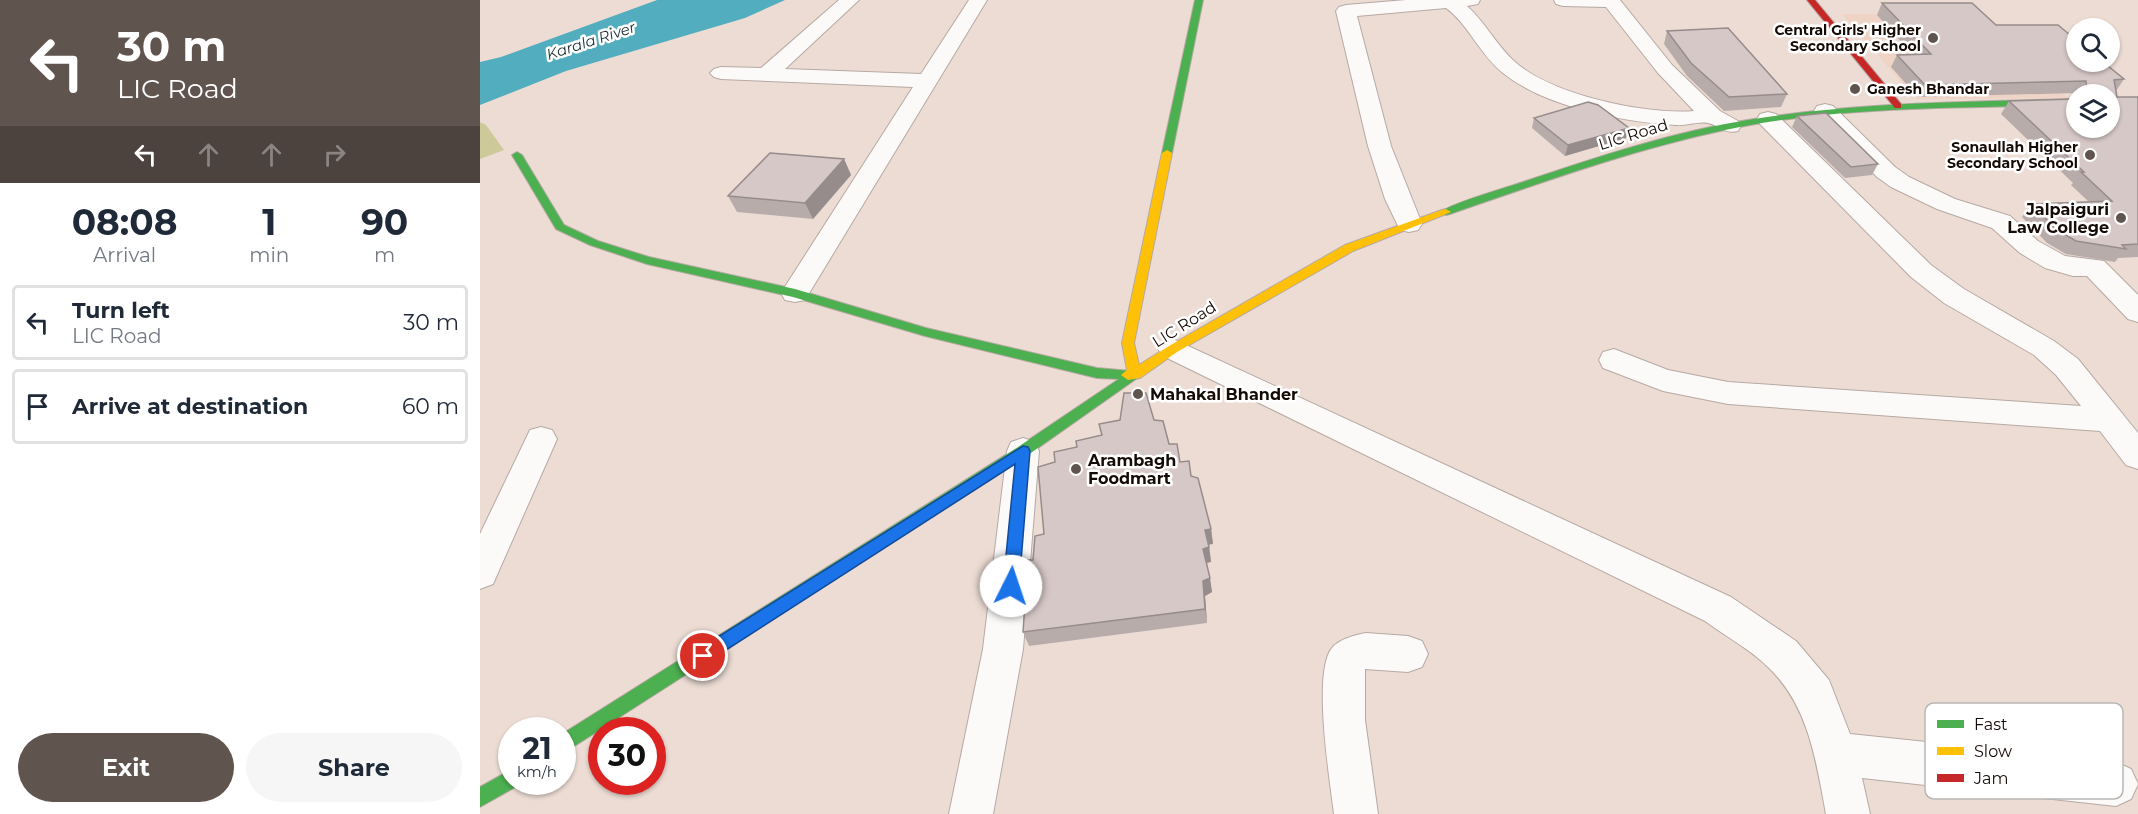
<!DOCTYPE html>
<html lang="en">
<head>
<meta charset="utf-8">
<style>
  :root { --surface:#fff; --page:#f6f6f7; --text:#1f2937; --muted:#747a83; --line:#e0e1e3; --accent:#60544e }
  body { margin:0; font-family:Montserrat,sans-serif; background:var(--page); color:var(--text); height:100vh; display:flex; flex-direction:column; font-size:22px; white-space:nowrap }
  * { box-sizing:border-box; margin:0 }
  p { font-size:20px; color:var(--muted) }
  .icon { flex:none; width:33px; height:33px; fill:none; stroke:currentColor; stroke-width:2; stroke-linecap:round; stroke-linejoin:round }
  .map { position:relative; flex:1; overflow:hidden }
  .sheet { display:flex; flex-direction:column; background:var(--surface); width:480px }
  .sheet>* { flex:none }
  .banner { background:#60544e; color:#fff; overflow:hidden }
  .buttons { position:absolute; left:1586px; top:18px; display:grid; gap:12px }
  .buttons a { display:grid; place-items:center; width:54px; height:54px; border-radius:50%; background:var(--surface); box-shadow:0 2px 4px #0004; font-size:30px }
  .speed { position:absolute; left:18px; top:717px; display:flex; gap:12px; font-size:30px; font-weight:700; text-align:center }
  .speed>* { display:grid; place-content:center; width:78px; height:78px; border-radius:50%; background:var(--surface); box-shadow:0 2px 4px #0004; line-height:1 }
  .speed small { font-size:15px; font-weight:400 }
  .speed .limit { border:9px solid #d22; background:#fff; color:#111 }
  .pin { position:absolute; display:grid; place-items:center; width:51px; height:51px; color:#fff; margin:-26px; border:3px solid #fff; border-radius:50%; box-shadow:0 2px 6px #0007 }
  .me { position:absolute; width:66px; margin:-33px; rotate:4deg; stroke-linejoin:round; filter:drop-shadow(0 0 4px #0008) }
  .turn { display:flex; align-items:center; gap:21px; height:126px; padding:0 18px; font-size:27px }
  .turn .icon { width:78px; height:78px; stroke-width:2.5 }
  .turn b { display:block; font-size:42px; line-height:51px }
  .lanes { display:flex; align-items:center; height:57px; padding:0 18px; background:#0003; justify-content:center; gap:30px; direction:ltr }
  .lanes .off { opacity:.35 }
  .eta { display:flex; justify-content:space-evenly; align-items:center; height:102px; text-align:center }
  .eta b { font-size:36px; font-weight:700; line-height:42px }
  .button { display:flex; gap:12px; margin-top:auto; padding:12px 18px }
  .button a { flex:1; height:69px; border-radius:36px; background:var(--accent); color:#fff; font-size:24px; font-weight:700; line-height:69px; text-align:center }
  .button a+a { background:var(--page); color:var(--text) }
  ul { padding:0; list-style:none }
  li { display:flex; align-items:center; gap:18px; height:75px; margin:0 12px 9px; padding:0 6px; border:3px solid var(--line); border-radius:6px }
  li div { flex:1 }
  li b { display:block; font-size:22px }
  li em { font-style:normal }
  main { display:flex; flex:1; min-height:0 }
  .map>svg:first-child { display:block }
  .built { fill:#efd4c6 }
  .green { fill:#cdc998 }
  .water { fill:#52aebe }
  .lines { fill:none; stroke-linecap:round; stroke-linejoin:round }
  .street-casing { stroke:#b6a9a3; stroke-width:2 }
  .fast-casing { stroke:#b6a9a3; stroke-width:2 }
  .slow-casing { stroke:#b6a9a3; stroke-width:2 }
  .jam-casing { stroke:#b6a9a3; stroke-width:2 }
  .street { fill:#fcfaf9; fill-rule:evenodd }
  .fast { fill:#4caf50; fill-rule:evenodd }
  .slow { fill:#ffc107; fill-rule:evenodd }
  .jam { fill:#c62828; fill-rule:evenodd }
  .wall { fill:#b8acab }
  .shaded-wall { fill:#968c8b }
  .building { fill:#d6c8c7; stroke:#968c8b; stroke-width:1.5 }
  .route { fill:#1a73e8; stroke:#114b97; stroke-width:1.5 }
  .poi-dot { fill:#60544e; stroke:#fff; stroke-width:2 }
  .labels { text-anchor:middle; stroke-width:5; stroke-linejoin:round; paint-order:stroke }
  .far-poi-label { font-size:14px; font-weight:bold; fill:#140a06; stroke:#fff; text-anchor:end }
  .far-water-label { font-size:15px; font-style:italic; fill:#1a2f34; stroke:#fff }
  .street-label { font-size:16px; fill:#140a06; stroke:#fff }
  .poi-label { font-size:16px; font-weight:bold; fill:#140a06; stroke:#fff; text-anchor:start }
  .key { fill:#fff; stroke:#b8b6b4; stroke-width:1.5 }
  .key-label { font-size:16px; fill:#140a06 }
</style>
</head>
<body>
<main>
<section class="sheet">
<div class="banner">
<div class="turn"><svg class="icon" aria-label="left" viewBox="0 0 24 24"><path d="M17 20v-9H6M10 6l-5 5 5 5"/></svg><div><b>30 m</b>LIC Road</div></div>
<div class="lanes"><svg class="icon" aria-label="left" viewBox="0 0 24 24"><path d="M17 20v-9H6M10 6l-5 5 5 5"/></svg><svg class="icon off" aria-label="ahead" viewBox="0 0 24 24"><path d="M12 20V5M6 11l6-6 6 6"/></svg><svg class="icon off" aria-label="ahead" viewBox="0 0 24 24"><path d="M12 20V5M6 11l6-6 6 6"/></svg><svg class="icon off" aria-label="right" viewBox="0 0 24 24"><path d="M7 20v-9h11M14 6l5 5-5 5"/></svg></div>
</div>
<div class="eta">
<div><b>08:08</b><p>Arrival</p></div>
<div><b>1</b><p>min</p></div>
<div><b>90</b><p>m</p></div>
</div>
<ul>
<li><svg class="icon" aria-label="left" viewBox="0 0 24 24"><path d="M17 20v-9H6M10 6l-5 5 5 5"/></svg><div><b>Turn left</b><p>LIC Road</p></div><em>30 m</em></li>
<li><svg class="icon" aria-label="arrive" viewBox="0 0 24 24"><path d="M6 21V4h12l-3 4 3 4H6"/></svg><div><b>Arrive at destination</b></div><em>60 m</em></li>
</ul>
<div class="button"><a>Exit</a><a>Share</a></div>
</section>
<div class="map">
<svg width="1658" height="814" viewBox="0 0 1658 814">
  <rect width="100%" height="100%" fill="#ecdcd4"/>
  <!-- built -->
  <path class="built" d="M 1362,14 L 1496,14 L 1588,98 L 1436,99 Z"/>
  <!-- green -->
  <path class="green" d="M 0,122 L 6,125 L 24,150 L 0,159 Z"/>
  <!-- water -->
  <path class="water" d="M 177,0 L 305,0 L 265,18 L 86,71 L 0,105 L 0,62 L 21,57 Z"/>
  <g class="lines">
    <!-- street casing -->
    <g class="street-casing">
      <path id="street" d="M 359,0 L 379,0 L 305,69 L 441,74 L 489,0 L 507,0 L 325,300 L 315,302 L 305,300 L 301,293 L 433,87 L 241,79 L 234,77 L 230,73 L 234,69 L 241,67 L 281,68 Z
        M 926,0 L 1000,0 L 998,4 L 987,6 C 1005,22 1017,46 1035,62 C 1072,95 1166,115 1214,111 L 1178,73 L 1126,7 L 1083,6 L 1076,4 L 1074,0 L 1140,0 L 1192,65 L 1240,111 L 1258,121 L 1261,126 L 1258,131 C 1244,134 1241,126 1228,123 C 1219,121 1206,126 1196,125 C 1143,122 1065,107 1023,73 C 1000,55 989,25 966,8 L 877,16 L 911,146 L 942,224 L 938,230 L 929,232 L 920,230 L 905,199 L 888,146 L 856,11 L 859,7 L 866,5 Z
        M 1345,104 L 1353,106 L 1415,167 L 1429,177 L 1475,199 L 1530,216 L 1558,241 L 1585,256 L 1624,261 L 1658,295 L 1658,322 L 1648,319 L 1607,276 L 1593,276 L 1565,268 L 1540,253 L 1512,228 L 1457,209 L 1411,187 L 1397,177 L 1337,116 L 1334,111 L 1337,106 Z
        M 1288,112 L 1296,114 L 1451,265 L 1484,289 L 1574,341 L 1598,359 L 1658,433 L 1658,469 L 1646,465 L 1620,431 L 1248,404 L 1183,391 L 1123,368 L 1119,360 L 1123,352 L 1134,349 L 1188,370 L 1248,382 L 1601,406 L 1576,375 L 1554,355 L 1464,303 L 1431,277 L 1280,124 L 1277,119 L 1280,114 Z
        M 693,339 L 1251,597 L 1316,641 L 1349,680 L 1370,734 L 1636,762 L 1651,769 L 1658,784 L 1651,799 L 1636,806 L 1382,778 L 1390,814 L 1346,814 C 1336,761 1329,706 1288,667 C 1270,649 1245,636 1225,621 L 683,356 L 678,349 L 683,342 Z
        M 61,427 L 72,430 L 77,439 L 13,584 L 0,589 L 0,534 L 50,430 Z
        M 543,438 L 555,442 L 559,451 L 543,649 L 513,814 L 469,814 L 503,649 L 527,451 L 531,442 Z
        M 886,633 L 928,636 L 942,641 L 948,654 L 942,667 L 928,672 L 885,669 L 885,720 L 898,814 L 854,814 C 850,781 832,672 852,648 C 859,639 875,635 886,633 Z"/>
    </g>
    <!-- fast casing -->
    <g class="fast-casing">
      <path id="fast" d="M 715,0 L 723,0 L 692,153 L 687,156 L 682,153 Z
        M 1596,99 L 1596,105 C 1488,108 1377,106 1270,125 C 1167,144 1069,180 970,214 L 966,215 L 961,212 C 971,203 1029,187 1046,181 C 1120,156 1196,131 1274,119 C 1380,102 1488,102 1596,99 Z
        M 37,152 L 42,155 L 84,225 L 118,241 L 169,257 L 315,289 L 446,328 L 617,368 L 651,371 L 656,369 L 663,374 L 548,455 L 82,754 L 82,734 L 538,447 L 639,379 L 617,378 L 445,336 L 313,297 L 167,264 L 110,245 L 76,229 L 32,155 Z
        M 32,769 L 32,782 L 40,782 L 39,785 L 0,807 L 0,787 Z"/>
    </g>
    <!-- slow casing -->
    <g class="slow-casing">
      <path id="slow" d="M 687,150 L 692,153 L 654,343 L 659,365 L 689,346 L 865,245 L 962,210 L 966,209 L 971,212 L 873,251 L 697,352 L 660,378 L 648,380 L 641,375 L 647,370 L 642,343 L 682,153 Z"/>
    </g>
    <!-- jam casing -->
    <g class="jam-casing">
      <path id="jam" d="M 1327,0 L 1335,0 L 1421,104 L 1421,108 L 1415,108 Z"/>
    </g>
    <!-- street -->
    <use href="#street" class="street"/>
    <!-- fast -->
    <use href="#fast" class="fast"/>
    <!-- slow -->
    <use href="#slow" class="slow"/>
    <!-- jam -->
    <use href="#jam" class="jam"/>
  </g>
  <!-- wall -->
  <path class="wall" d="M 1402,3 L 1516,25 L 1644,79 L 1636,91 L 1637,97 L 1658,97 L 1658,257 L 1638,258 L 1635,262 L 1586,254 L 1567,243 L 1542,217 L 1551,204 L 1609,202 L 1591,185 L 1593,183 L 1521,114 L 1529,101 L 1596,128 L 1629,94 L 1598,94 L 1598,93 L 1438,97 L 1411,67 L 1417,55 L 1433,55 L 1397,15 Z
    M 1187,31 L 1307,94 L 1301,107 L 1244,111 L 1207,76 L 1184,44 Z
    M 1317,116 L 1398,164 L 1392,175 L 1365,178 L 1312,127 Z
    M 1054,118 L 1146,138 L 1085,156 L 1052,128 Z
    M 364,159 L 371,175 L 333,219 L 257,212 L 248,196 Z
    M 674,420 L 700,462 L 711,476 L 731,529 L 733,544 L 729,544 L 731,562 L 727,563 L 732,592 L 725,596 L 727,623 L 549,646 L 543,632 L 553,560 L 564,534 L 575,462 L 597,447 L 622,435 Z"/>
  <!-- shaded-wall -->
  <path class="shaded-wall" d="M 1149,128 L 1146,138 L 1085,156 L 1088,145 Z
    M 364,159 L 371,175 L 333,219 L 325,203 Z
    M 731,529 L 733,544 L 727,545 L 725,530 Z
    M 729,547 L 731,562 L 725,563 L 723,549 Z
    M 730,578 L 732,592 L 725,596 L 727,623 L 725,609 L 723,581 Z"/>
  <!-- building -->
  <path class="building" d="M 1402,3 L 1492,3 L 1516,25 L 1578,25 L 1596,40 L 1596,62 L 1623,62 L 1644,79 L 1634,80 L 1637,97 L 1658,97 L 1658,244 L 1642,245 L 1646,249 L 1596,241 L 1577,230 L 1551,204 L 1632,201 L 1601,172 L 1604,172 L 1529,101 L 1596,99 L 1596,128 L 1629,128 L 1629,94 L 1607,94 L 1606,81 L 1445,85 L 1417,55 L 1451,54 Z
    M 1248,28 L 1307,94 L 1249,97 L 1211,63 L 1187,31 Z
    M 1108,102 L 1118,105 L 1149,128 L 1088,145 L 1054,118 Z
    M 1346,113 L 1398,164 L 1371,167 L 1317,116 Z
    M 290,153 L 364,159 L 325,203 L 248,196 Z
    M 644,393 L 666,393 L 674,420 L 683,421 L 689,444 L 697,444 L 700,462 L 709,461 L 711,476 L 718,478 L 731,529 L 725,530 L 729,547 L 723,549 L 730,578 L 723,581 L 725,609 L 543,632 L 548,560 L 553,560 L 555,536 L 564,534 L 558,467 L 575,462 L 574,452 L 597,447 L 596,441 L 622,435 L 619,424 L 640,420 Z"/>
  <!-- route -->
  <path class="route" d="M 543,446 L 548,447 L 550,451 L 539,586 L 536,591 L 531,593 L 525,591 L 523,586 L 535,464 L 229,661 L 223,663 L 217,661 L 214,656 L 217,650 Z"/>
  <!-- markers -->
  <g class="poi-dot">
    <circle cx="1453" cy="38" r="6"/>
    <circle cx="1375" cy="89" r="6"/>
    <circle cx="1610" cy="155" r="6"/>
    <circle cx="1641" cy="218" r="6"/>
    <circle cx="658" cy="394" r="6"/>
    <circle cx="596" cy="469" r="6"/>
  </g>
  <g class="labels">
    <!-- far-poi labels -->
    <g class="far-poi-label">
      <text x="1441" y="35">Central Girls' Higher<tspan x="1441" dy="16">Secondary School</tspan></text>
      <text x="1387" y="94" text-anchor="start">Ganesh Bhandar</text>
      <text x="1598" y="152">Sonaullah Higher<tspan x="1598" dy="16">Secondary School</tspan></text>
    </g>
    <!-- far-water labels -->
    <g class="far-water-label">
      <text transform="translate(111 41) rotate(-18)" y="5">Karala River</text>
    </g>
    <!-- street labels -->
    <g class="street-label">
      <text transform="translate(1153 134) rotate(-17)" y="6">LIC Road</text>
      <text transform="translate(704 324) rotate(-32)" y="6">LIC Road</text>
    </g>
    <!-- poi labels -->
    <g class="poi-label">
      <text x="1629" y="215" text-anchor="end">Jalpaiguri<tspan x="1629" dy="18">Law College</tspan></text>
      <text x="670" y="400">Mahakal Bhander</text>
      <text x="608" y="466">Arambagh<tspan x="608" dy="18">Foodmart</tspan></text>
    </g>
  </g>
  <!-- legend -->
  <rect x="1445" y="703" width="198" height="96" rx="9" class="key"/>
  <rect x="1457" y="720" width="27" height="8" fill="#4caf50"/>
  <rect x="1457" y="747" width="27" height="8" fill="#ffc107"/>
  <rect x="1457" y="774" width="27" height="8" fill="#c62828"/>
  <g class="key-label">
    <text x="1494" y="730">Fast</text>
    <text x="1494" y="757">Slow</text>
    <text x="1494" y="784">Jam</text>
  </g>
</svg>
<div class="buttons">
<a><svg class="icon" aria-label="search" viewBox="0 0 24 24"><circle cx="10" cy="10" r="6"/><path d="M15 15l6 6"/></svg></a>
<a><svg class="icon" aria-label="layers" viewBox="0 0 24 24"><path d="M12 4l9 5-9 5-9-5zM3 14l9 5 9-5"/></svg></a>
</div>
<div class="speed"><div>21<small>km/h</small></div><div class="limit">30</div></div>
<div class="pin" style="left:223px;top:656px;background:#d93025"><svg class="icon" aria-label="arrive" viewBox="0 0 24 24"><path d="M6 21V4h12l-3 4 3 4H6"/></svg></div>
<svg class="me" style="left:531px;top:586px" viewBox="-20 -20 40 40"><circle r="19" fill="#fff"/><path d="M0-13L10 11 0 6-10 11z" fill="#1a73e8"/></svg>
</div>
</main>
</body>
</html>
